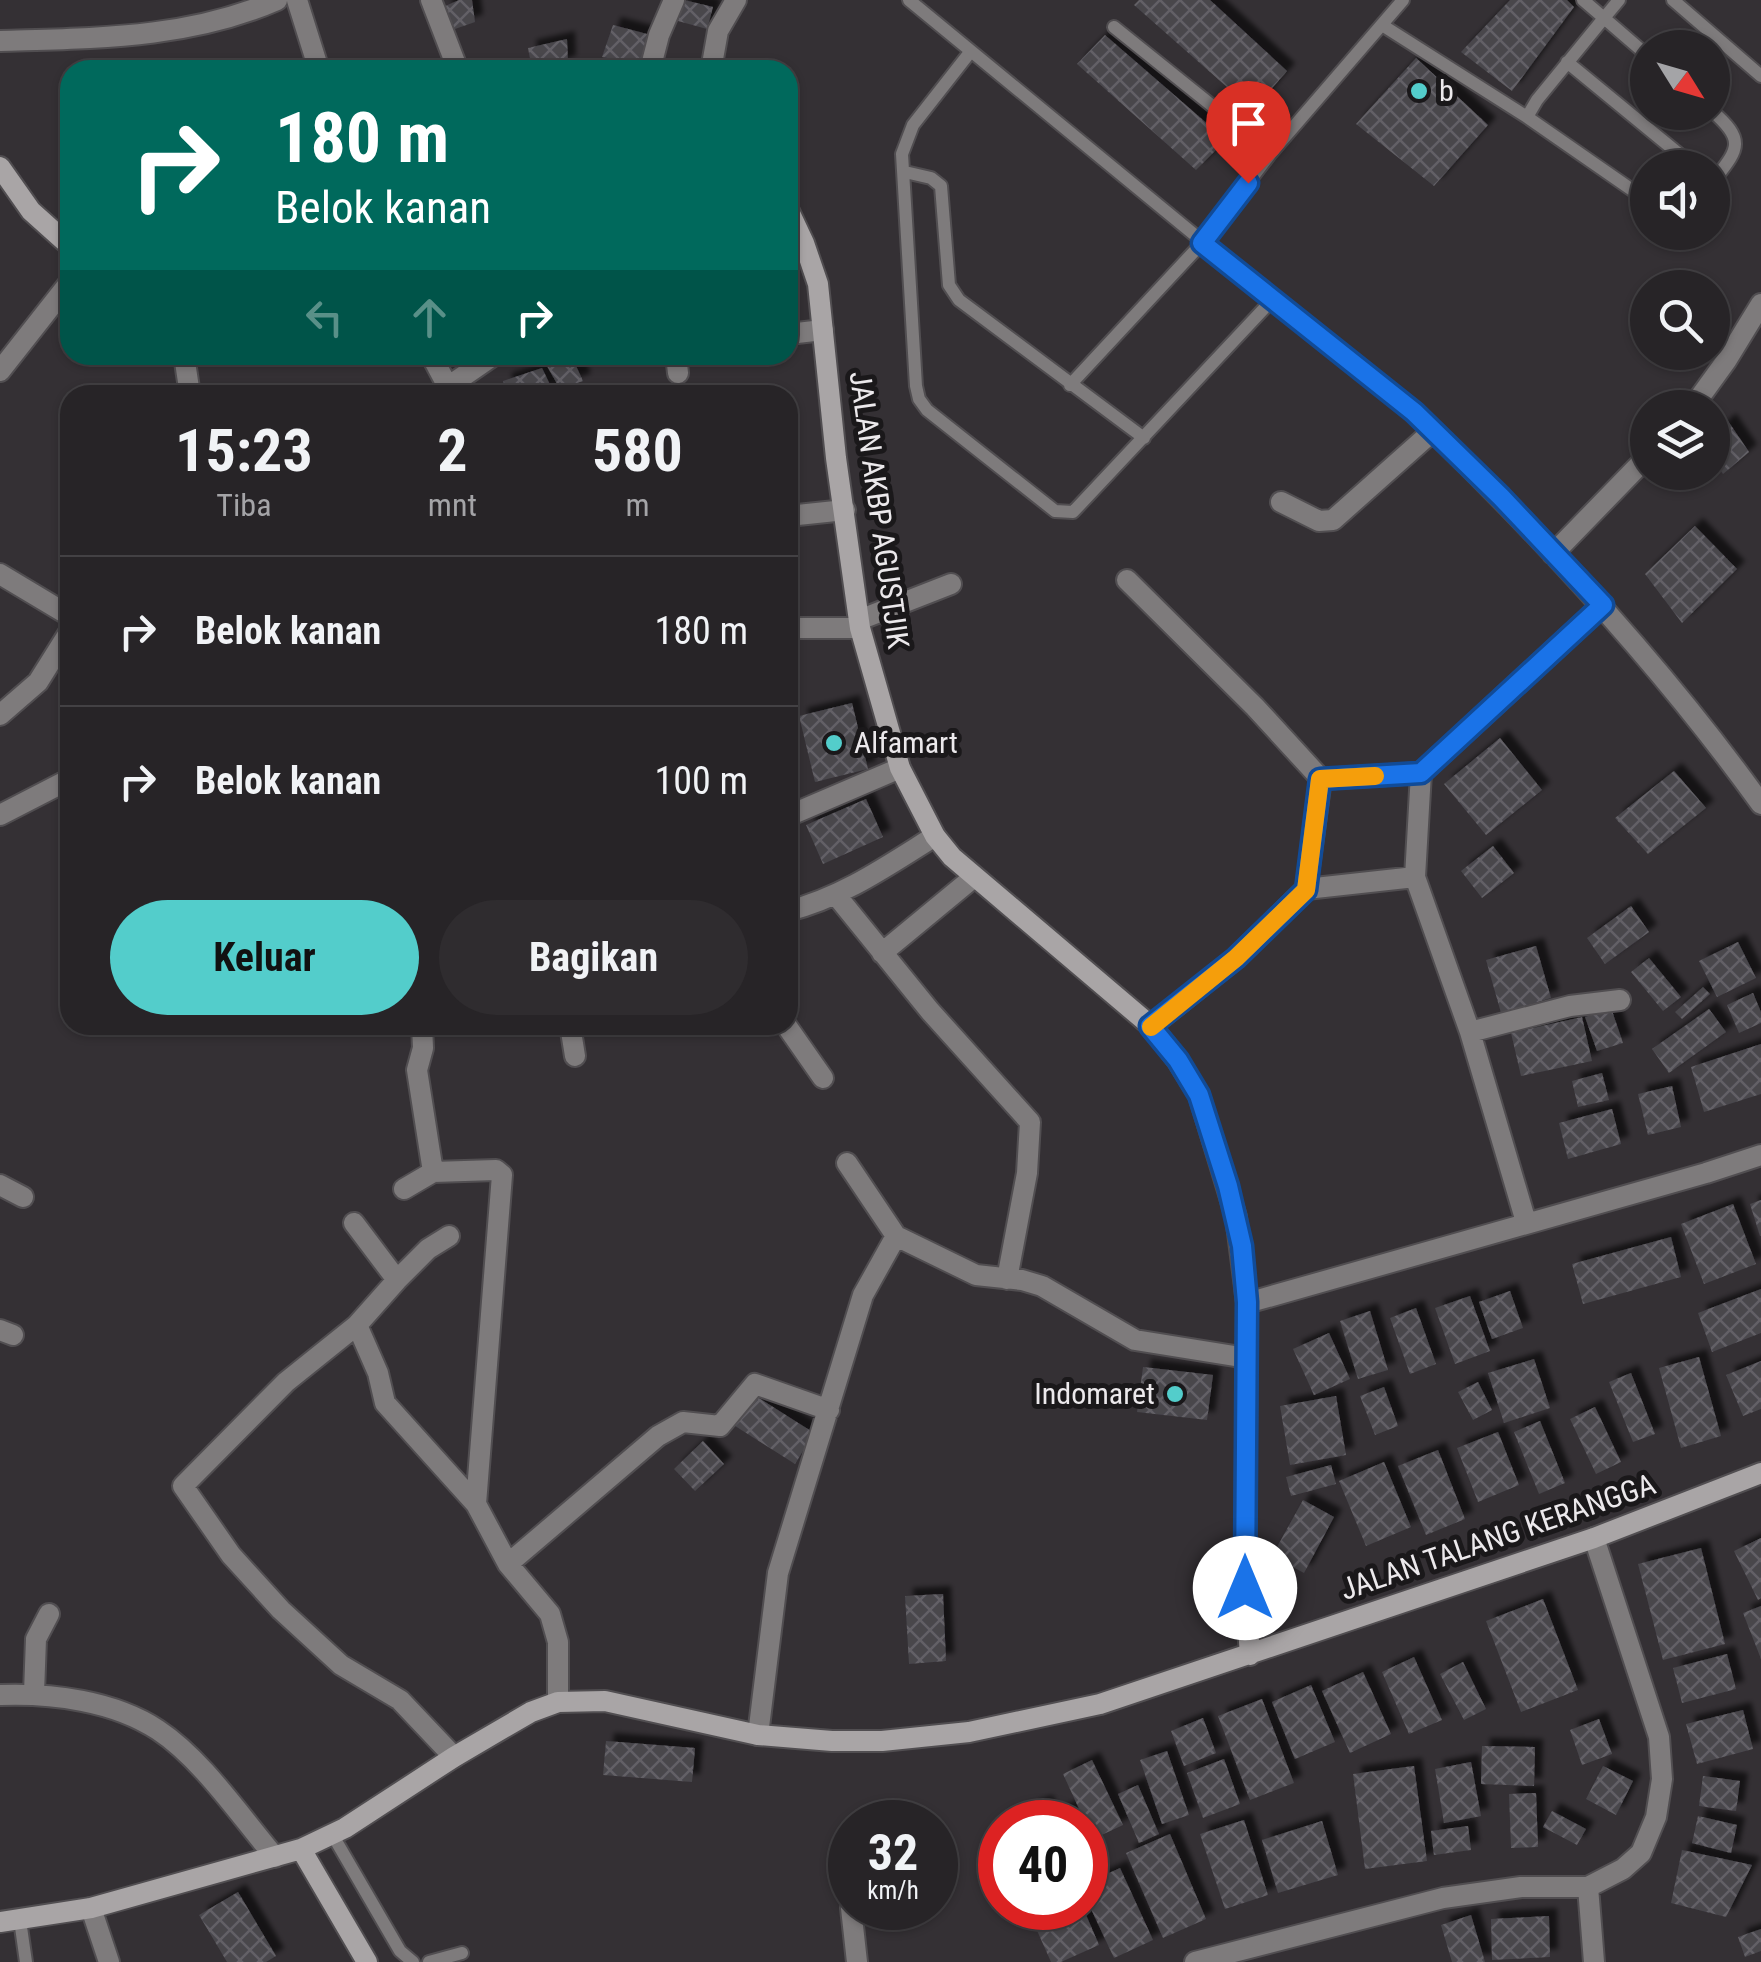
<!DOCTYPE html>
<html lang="id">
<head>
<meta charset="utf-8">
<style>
  :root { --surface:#272427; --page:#2f2c2f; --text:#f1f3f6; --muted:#a4a4a7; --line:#434144; --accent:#53cdcb }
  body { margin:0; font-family:"Roboto Condensed",sans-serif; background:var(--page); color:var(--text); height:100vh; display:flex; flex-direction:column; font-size:38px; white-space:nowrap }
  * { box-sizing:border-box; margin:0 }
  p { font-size:32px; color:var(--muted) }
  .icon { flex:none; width:55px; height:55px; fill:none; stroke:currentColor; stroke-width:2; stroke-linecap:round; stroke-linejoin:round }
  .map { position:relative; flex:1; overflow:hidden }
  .drawer { position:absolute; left:60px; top:385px; width:738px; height:650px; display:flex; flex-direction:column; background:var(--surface); border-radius:30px; box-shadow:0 2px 8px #0004,0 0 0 2px var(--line) }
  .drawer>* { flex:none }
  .guide { position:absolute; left:60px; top:60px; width:738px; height:305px; border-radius:30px; box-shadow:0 2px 8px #0004,0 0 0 2px var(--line); background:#00695c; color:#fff; overflow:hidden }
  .needle { width:65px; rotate:127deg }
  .tools { position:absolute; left:1630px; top:30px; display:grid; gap:20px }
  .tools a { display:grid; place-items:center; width:100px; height:100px; border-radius:50%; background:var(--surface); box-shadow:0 2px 8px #0004,0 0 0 2px var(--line); font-size:50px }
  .speed { position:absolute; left:828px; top:1800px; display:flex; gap:20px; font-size:50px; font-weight:700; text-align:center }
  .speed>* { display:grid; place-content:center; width:130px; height:130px; border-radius:50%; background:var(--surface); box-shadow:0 2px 8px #0004,0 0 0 2px var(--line); line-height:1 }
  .speed small { font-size:25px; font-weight:400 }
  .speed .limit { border:15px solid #d22; background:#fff; color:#111 }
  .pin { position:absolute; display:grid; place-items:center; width:85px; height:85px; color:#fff; margin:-102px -42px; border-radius:50% 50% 50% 0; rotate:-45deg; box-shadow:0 0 10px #0007 }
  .pin .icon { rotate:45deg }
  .me { position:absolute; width:110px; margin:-55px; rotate:0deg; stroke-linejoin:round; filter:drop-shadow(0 0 8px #0008) }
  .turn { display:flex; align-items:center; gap:35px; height:210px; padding:0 50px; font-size:45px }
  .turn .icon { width:130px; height:130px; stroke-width:2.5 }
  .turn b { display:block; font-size:70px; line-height:85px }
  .lanes { display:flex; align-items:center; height:95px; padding:0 50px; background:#0003; justify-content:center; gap:50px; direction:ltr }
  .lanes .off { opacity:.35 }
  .eta { display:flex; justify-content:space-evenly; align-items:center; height:170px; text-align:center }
  .eta b { font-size:60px; font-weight:700; line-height:70px }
  .cta { display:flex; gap:20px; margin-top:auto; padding:20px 50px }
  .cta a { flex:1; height:115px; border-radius:60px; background:var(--accent); color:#111; font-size:40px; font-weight:700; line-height:115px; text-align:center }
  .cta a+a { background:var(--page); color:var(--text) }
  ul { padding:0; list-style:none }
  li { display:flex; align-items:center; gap:30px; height:150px; padding:0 50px; border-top:2px solid var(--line) }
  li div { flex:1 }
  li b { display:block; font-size:38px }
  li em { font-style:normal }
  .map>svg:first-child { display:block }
  .building { fill:url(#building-cross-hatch); filter:url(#shadow) }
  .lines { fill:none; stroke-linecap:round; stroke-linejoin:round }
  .lane-casing { stroke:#514e51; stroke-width:16 }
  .street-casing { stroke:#514e51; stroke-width:24 }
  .secondary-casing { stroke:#514e51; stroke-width:24 }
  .lane { stroke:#7e7b7c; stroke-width:12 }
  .street { stroke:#7e7b7c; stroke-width:20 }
  .secondary { stroke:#a9a5a6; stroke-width:20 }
  .route-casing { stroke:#114b97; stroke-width:25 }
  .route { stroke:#1a73e8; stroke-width:18 }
  .slow { stroke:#f59e0b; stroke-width:18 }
  .poi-dot { fill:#53cdcb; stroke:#1a181a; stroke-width:4 }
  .labels { text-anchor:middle; stroke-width:10; stroke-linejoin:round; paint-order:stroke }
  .poi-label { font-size:30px; fill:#ece9ec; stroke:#1a181a; text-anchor:start }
  .street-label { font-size:30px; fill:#ece9ec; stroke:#1a181a }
</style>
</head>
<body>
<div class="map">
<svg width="1761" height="1962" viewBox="0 0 1761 1962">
  <defs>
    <pattern id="building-cross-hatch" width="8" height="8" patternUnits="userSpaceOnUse" patternTransform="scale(2.5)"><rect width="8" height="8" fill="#48464c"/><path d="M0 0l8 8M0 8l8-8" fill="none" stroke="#636166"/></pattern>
    <filter id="shadow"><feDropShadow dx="8" dy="-8" stdDeviation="2.5" flood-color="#0009"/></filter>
  </defs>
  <rect width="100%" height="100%" fill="#343034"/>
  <!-- building -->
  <path class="building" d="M 459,0 L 472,0 L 475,22 L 455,29 L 443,7 Z
    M 684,0 L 713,7 L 707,29 L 678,21 Z
    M 1139,0 L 1210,0 L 1287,71 L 1253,110 L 1134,5 Z
    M 1510,0 L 1567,0 L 1574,7 L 1512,91 L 1461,52 Z
    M 613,25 L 647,34 L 643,65 L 602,57 Z
    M 1105,35 L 1226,140 L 1196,170 L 1077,64 Z
    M 567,39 L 568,63 L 550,70 L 532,70 L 528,48 Z
    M 1416,58 L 1488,125 L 1434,186 L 1356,124 Z
    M 567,355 L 571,355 L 583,381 L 560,389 L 547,366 Z
    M 542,368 L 554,393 L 508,395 L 503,381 Z
    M 1728,421 L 1749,452 L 1723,474 L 1712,458 L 1712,437 Z
    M 1695,526 L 1737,569 L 1682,623 L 1645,574 Z
    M 852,703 L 868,769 L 815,782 L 799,716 Z
    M 1500,738 L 1542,790 L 1486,835 L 1444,784 Z
    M 1674,771 L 1706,808 L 1648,854 L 1615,818 Z
    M 866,799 L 883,837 L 823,864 L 806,825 Z
    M 1493,846 L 1514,873 L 1482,898 L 1461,871 Z
    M 1631,906 L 1649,932 L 1605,964 L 1587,938 Z
    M 1738,942 L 1756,978 L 1717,997 L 1699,961 Z
    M 1536,946 L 1551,998 L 1501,1013 L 1486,960 Z
    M 1649,958 L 1681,997 L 1663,1011 L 1631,972 Z
    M 1703,987 L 1710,994 L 1682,1019 L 1675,1012 Z
    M 1753,993 L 1761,1012 L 1761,1023 L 1739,1033 L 1727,1005 Z
    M 1611,1008 L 1623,1043 L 1597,1051 L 1585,1017 Z
    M 1709,1009 L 1726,1032 L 1669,1073 L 1652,1049 Z
    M 1582,1017 L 1592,1061 L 1521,1076 L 1511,1033 Z
    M 1761,1044 L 1761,1094 L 1704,1112 L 1691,1067 Z
    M 1602,1073 L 1609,1100 L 1578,1107 L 1572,1081 Z
    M 1672,1086 L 1681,1127 L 1648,1135 L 1638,1094 Z
    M 1612,1109 L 1621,1144 L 1568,1159 L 1559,1123 Z
    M 1761,1200 L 1761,1236 L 1760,1236 L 1750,1204 Z
    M 1733,1204 L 1756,1264 L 1704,1284 L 1681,1224 Z
    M 1671,1237 L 1681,1277 L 1583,1304 L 1572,1264 Z
    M 1761,1289 L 1761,1333 L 1712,1352 L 1698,1313 Z
    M 1510,1291 L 1523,1328 L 1492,1339 L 1479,1302 Z
    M 1470,1296 L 1490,1351 L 1455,1364 L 1435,1308 Z
    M 1416,1308 L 1436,1364 L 1410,1374 L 1390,1318 Z
    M 1370,1311 L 1388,1370 L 1358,1379 L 1340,1321 Z
    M 1329,1333 L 1350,1379 L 1314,1395 L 1293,1349 Z
    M 1699,1357 L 1721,1436 L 1681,1448 L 1659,1368 Z
    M 1534,1359 L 1550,1408 L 1504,1423 L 1488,1373 Z
    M 1761,1361 L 1761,1409 L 1743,1416 L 1726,1375 Z
    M 1143,1367 L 1213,1375 L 1207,1420 L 1137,1412 Z
    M 1631,1373 L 1655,1434 L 1633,1442 L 1609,1382 Z
    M 1478,1382 L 1492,1410 L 1473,1420 L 1458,1392 Z
    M 1384,1387 L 1398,1426 L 1375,1435 L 1360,1396 Z
    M 751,1393 L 814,1433 L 795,1464 L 732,1424 Z
    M 1336,1396 L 1346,1455 L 1290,1465 L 1280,1406 Z
    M 1595,1407 L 1621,1462 L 1596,1474 L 1570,1419 Z
    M 1540,1421 L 1565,1483 L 1539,1494 L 1514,1432 Z
    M 1498,1432 L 1519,1485 L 1478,1502 L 1457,1448 Z
    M 703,1441 L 724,1464 L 695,1491 L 674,1469 Z
    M 1438,1450 L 1465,1519 L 1426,1535 L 1398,1466 Z
    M 1384,1462 L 1411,1527 L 1366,1546 L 1339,1481 Z
    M 1331,1465 L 1336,1484 L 1291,1496 L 1286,1477 Z
    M 1303,1500 L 1334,1517 L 1304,1573 L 1272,1556 Z
    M 1761,1538 L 1761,1598 L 1758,1600 L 1734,1551 Z
    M 1701,1548 L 1725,1644 L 1663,1660 L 1638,1564 Z
    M 943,1594 L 946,1661 L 909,1664 L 905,1596 Z
    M 1543,1599 L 1578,1690 L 1521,1712 L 1486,1621 Z
    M 1761,1606 L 1761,1659 L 1743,1613 Z
    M 1727,1654 L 1736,1689 L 1682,1703 L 1673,1668 Z
    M 1414,1657 L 1442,1720 L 1409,1734 L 1382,1672 Z
    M 1463,1662 L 1486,1709 L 1464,1720 L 1440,1674 Z
    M 1363,1672 L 1391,1734 L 1350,1753 L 1322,1691 Z
    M 1311,1685 L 1335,1742 L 1295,1759 L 1272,1702 Z
    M 1262,1699 L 1294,1783 L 1250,1800 L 1218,1716 Z
    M 1743,1710 L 1753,1749 L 1697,1764 L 1686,1724 Z
    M 1203,1718 L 1216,1753 L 1184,1766 L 1171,1731 Z
    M 1599,1719 L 1612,1754 L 1582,1765 L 1570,1730 Z
    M 606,1741 L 695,1748 L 692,1782 L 603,1775 Z
    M 1482,1746 L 1535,1747 L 1534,1786 L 1481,1784 Z
    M 1167,1751 L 1189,1815 L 1162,1824 L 1140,1760 Z
    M 1224,1759 L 1240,1804 L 1203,1818 L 1187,1773 Z
    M 1092,1760 L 1123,1825 L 1093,1839 L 1063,1774 Z
    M 1471,1762 L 1481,1816 L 1444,1823 L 1435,1769 Z
    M 1414,1766 L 1427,1861 L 1365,1869 L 1353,1774 Z
    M 1603,1766 L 1633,1781 L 1616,1815 L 1586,1799 Z
    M 1703,1776 L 1740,1781 L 1736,1811 L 1699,1806 Z
    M 1138,1785 L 1159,1834 L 1139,1843 L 1118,1794 Z
    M 1536,1793 L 1538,1847 L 1511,1848 L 1509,1794 Z
    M 1045,1803 L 1052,1822 L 1004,1822 L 1002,1818 Z
    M 1072,1807 L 1079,1822 L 1059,1822 L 1055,1814 Z
    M 1552,1811 L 1586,1829 L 1577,1845 L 1543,1827 Z
    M 1698,1816 L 1737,1825 L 1731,1853 L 1692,1843 Z
    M 1244,1820 L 1268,1895 L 1225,1909 L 1200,1834 Z
    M 1322,1821 L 1338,1875 L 1278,1893 L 1262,1840 Z
    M 1468,1826 L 1471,1850 L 1434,1855 L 1431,1831 Z
    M 1170,1834 L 1206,1919 L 1163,1938 L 1126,1853 Z
    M 1085,1838 L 1096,1864 L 1085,1870 Z
    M 1682,1850 L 1752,1865 L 1726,1917 L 1671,1903 Z
    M 1120,1868 L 1153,1940 L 1114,1958 L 1085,1896 L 1085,1884 Z
    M 238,1892 L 276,1956 L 266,1962 L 227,1962 L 199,1915 Z
    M 1027,1908 L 1083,1908 L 1099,1945 L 1061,1962 L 1051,1962 Z
    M 1471,1915 L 1485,1962 L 1452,1962 L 1441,1925 Z
    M 1549,1916 L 1550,1957 L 1492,1960 L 1491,1919 Z
    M 1761,1929 L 1761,1951 L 1745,1957 L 1738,1937 Z"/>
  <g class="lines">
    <!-- lane casing -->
    <g class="lane-casing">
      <path id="lane" d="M 909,0 L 1433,431
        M 1619,0 L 1604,18 L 1648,56
        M 1673,0 L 1761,76
        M 1382,25 L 1527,117 L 1648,201
        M 1114,27 L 1271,153
        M 971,51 L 913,125 L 902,154 L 916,386 L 919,399 L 927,410 L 1055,511 L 1073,512 L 1273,299
        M 1567,62 L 1696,168
        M 1712,111 C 1748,142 1737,150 1712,183
        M 1527,117 L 1537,100 L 1604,18 L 1583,0
        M 905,172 L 931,178 L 941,186 L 949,285 L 959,300 L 1144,438
        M 1070,385 L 1202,243 L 1271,153 L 1403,0
        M 332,1834 L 400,1951 L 413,1962
        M 20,1920 L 26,1962
        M 429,1962 L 462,1953"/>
    </g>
    <!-- street casing -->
    <g class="street-casing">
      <path id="street" d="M 297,0 L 319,70
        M 431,0 L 458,70
        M 0,41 C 95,38 188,39 277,0
        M 650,70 L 659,35 L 674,0
        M 711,70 L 718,31 L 736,0
        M 788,334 L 823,330
        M 184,355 L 190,395
        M 431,355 L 447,385
        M 676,355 L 678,373
        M 0,371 L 70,282
        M 436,395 L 494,355
        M 1692,408 L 1726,361 L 1761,304
        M 1281,502 L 1319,521 L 1333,520 L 1433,431 C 1552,547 1664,669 1761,804
        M 788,516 L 845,510
        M 1553,554 L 1648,456
        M 0,574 L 70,616
        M 1127,580 L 1255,707 L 1321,779
        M 859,620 L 951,584
        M 788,628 L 860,628
        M 0,715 L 38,682 L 70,631
        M 0,815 L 70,779
        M 788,816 L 900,768
        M 1415,877 L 1306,889 L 1321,779 L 1421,773
        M 836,895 L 930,1011 L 1030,1122 L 1027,1173 L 1007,1279
        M 788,911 C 843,897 887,866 935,836
        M 882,953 L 974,877
        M 422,1025 L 423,1048 L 417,1070 L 433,1172
        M 570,1025 L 575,1056
        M 786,1025 L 823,1078
        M 1151,1026 L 1236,958 L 1306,889
        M 1470,1032 L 1570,1006 L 1620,1000
        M 0,1185 L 23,1197
        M 404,1189 L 433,1172 L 496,1170 L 502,1175 L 476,1504 L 508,1564 L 550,1614 L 558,1642 L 558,1702
        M 1526,1222 L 1470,1032 L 1415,877 L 1421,773 L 1603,605
        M 354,1223 L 397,1280 L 357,1325 L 286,1382 L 183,1486 L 231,1555 L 281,1610 L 341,1665 L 400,1700 L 454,1757
        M 896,1236 L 976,1275 L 1022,1280 L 1042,1286 L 1135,1340 L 1247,1358
        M 397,1280 L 428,1249 L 449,1236
        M 1247,1303 L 1706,1173 L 1761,1155
        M 357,1325 L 378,1373 L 385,1403 L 476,1504
        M 0,1330 L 13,1335
        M 1594,1538 L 1659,1737 L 1662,1779 L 1656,1817 L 1641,1853 L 1623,1869 L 1588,1887 L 1594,1962
        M 508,1564 L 658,1436 L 683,1422 L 720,1426 L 755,1384 L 829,1410
        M 34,1693 L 36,1639 L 49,1614
        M 0,1695 C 52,1693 114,1701 158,1730 C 202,1759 240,1816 275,1857
        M 758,1735 L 778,1573 L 863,1295 L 896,1236 L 847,1163
        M 91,1908 L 109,1962
        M 851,1908 L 857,1962
        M 1195,1962 L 1443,1898 L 1521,1887 L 1588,1887"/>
    </g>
    <!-- secondary casing -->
    <g class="secondary-casing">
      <path id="secondary" d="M 0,167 L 31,211 L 70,246
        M 788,209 L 804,243 L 818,284 L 836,458 L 860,628 L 900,768 L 935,836 L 952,857 L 1151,1026 L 1178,1061 L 1199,1095 L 1236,1217 L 1247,1303 L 1245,1588 L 1250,1655
        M 301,1849 L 367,1962
        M 0,1922 L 91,1908 L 301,1849 L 345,1828 L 454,1757 L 531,1712 L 558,1702 L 605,1701 L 758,1735 L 832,1741 L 882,1741 L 969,1732 L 1100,1704 L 1594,1538 L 1761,1473"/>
    </g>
    <!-- lane -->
    <use href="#lane" class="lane"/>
    <!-- street -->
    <use href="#street" class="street"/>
    <!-- secondary -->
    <use href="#secondary" class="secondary"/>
  </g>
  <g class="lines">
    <!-- route casing -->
    <g class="route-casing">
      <path id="route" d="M 1245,1588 L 1247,1302 L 1242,1246 L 1228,1186 L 1199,1095 L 1178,1060 L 1150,1026 L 1236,958 L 1306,890 L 1320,779 L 1421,773 L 1603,605 L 1501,497 L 1414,412 L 1202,243 L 1248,183"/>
    </g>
    <!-- route -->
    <use href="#route" class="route"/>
    <!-- slow -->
    <path class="slow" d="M 1151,1027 L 1236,958 L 1306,890 L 1320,779 L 1375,776"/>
  </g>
  <!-- markers -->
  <g class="poi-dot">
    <circle cx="1419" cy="91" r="10"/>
    <circle cx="834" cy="743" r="10"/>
    <circle cx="1175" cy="1394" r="10"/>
  </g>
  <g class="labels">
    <!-- poi labels -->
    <g class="poi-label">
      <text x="1439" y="101">b</text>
      <text x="854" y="753">Alfamart</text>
      <text x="1155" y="1404" text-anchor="end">Indomaret</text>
    </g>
    <!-- street labels -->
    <g class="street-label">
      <text transform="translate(879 510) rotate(82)" y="10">JALAN AKBP AGUSTJIK</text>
      <text transform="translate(1498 1537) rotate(-19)" y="10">JALAN TALANG KERANGGA</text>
    </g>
  </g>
</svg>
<div class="tools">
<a><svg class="needle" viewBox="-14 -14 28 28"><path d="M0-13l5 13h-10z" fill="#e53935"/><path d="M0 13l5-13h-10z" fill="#a4a4a7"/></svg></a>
<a><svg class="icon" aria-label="sound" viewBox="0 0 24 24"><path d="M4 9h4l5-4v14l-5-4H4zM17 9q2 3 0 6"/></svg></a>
<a><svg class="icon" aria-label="search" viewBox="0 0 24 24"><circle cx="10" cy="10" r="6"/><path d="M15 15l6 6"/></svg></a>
<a><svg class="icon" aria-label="layers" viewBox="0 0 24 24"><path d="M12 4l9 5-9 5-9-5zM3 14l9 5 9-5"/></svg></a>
</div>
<div class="speed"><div>32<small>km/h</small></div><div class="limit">40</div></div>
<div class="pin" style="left:1248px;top:183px;background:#d93025"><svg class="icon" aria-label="arrive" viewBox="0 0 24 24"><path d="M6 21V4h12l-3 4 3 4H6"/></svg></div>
<svg class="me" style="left:1245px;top:1588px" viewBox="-20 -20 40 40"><circle r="19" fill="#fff"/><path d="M0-13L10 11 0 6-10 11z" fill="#1a73e8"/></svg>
<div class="guide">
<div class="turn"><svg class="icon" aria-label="right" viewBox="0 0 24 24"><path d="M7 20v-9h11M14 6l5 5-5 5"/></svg><div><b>180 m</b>Belok kanan</div></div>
<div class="lanes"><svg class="icon off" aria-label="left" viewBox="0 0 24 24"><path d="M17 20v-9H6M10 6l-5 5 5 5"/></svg><svg class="icon off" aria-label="ahead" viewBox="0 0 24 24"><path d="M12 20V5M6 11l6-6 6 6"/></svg><svg class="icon" aria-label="right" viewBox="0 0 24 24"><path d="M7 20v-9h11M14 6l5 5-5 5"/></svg></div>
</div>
<section class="drawer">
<div class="eta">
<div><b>15:23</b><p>Tiba</p></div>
<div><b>2</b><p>mnt</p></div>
<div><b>580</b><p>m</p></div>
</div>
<ul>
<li><svg class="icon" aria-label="right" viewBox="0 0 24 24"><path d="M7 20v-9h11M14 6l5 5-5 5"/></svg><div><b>Belok kanan</b></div><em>180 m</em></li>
<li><svg class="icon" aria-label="right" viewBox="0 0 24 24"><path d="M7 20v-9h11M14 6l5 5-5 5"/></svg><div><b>Belok kanan</b></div><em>100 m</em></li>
</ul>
<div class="cta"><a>Keluar</a><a>Bagikan</a></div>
</section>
</div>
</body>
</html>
